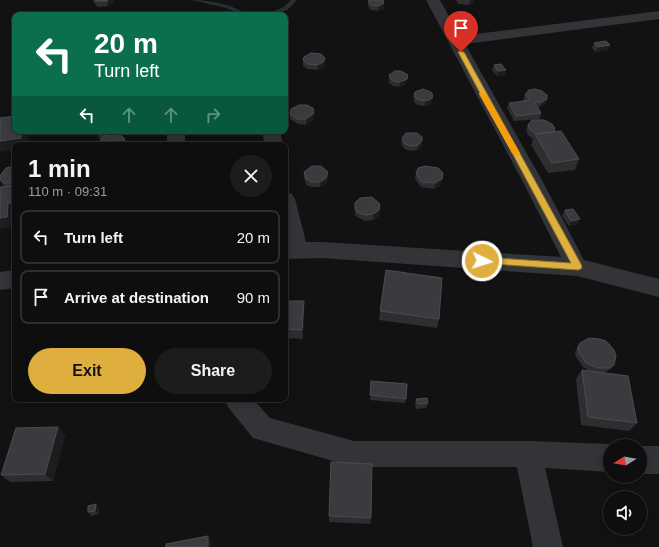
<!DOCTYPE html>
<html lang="en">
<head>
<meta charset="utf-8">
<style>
  :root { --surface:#0e0e0e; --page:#1c1c1c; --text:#f1f3f6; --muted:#9b9c9e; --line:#2e2e2e; --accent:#deaf3e }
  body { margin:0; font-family:Helvetica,sans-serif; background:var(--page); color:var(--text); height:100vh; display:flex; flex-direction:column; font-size:15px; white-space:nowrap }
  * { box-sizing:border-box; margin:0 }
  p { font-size:13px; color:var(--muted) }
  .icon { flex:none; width:22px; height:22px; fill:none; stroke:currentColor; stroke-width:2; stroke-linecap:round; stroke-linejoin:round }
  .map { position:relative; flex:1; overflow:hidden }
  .details { position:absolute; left:12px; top:142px; width:276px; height:260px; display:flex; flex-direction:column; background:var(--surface); border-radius:8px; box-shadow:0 2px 10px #0003,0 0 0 1px var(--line) }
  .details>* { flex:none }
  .hud { position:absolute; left:12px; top:12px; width:276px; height:122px; border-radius:8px; box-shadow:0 2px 10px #0003,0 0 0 1px var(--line); background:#0b6e4f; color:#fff; overflow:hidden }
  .needle { width:26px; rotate:259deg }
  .buttons { position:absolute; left:603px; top:439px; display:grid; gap:8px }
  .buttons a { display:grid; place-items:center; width:44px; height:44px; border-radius:50%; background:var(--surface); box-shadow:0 2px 10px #0003,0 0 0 1px var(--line); font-size:20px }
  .pin { position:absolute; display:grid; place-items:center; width:34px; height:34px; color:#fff; margin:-41px -17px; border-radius:50% 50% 50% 0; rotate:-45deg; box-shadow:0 0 4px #0007 }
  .pin .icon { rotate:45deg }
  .me { position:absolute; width:44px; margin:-22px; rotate:94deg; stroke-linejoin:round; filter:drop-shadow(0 0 3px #0008) }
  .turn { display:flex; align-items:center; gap:14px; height:84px; padding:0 16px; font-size:18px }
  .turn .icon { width:52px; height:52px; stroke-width:2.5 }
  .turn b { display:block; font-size:28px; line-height:34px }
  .lanes { display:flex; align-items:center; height:38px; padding:0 16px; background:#0003; justify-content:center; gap:20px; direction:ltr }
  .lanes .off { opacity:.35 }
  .round { display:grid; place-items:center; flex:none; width:42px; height:42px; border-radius:21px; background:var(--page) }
  .overview { display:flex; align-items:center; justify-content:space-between; height:68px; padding:0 16px }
  h1 { font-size:24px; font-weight:800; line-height:30px }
  .button { display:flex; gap:8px; margin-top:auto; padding:8px 16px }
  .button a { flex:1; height:46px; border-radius:24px; background:var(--accent); color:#111; font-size:16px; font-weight:800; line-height:46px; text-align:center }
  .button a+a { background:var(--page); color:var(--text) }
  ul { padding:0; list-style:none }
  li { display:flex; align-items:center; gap:12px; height:54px; margin:0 8px 6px; padding:0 8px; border:2px solid var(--line); border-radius:8px }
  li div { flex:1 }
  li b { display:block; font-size:15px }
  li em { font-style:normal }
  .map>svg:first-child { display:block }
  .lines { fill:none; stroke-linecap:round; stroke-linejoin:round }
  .stream { fill:#292f35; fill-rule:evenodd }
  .minor { fill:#333438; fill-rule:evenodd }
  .wall { fill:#2e2e31 }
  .shaded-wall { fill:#1d1d1f }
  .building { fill:#3b3b3f; stroke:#4b4c51 }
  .route { fill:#deaf3e; stroke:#907228 }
  .slow { fill:#f59e0b }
</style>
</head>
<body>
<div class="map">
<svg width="659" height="547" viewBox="0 0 659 547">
  <rect width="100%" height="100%" fill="#121213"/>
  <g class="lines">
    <!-- stream -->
    <path class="stream" d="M 192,0 C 204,0 215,2 227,5 C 232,6 236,9 241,11 C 257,16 280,14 291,0 L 297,0 L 287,10 L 273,15 L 244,15 L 226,8 Z"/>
    <!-- minor -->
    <path class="minor" d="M 426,0 L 440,0 L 460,36 L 659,11 L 659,19 L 465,44 L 544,184 L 584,260 L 659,279 L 659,297 L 577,276 L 322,258 L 285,259 L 285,192 L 292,194 L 295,199 L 306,242 L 322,242 L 561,257 L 524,184 Z
      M 167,131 L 185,131 L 185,145 L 167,145 Z
      M 262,131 L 280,131 L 283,145 L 265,145 Z
      M 15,270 L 15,288 L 0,290 L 0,272 Z
      M 224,399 L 253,399 L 270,418 L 354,441 L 528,441 L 610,444 L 614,446 L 610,446 L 610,472 L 545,468 L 563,547 L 533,547 L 517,467 L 354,467 L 253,438 L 228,407 Z
      M 640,446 L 659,446 L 659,474 L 640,474 Z"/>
  </g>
  <!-- wall -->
  <path class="wall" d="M 93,0 L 114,0 L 114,1 L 108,6 L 98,7 L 94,3 Z
    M 456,0 L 474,0 L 474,2 L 469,5 L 458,4 Z
    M 368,1 L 384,9 L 378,11 L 370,10 L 368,6 Z
    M 594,43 L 610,45 L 608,50 L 596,52 L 592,48 Z
    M 303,60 L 325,64 L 323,68 L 318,70 L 307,69 L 303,66 Z
    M 494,65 L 506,70 L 505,75 L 497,76 L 492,70 Z
    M 389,75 L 408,75 L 406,84 L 399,87 L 393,86 L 389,83 Z
    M 415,92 L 433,96 L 432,101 L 430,105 L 424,106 L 418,105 L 414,102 Z
    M 525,95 L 547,99 L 545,104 L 540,107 L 538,107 L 541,113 L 540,119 L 514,121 L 507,108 L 509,103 L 524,101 L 523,100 Z
    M 314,113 L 314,119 L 306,125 L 298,124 L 290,119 L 290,114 Z
    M 528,125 L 554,132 L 579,159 L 575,170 L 548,173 L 531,145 L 533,139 L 528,135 L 526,130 Z
    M 98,131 L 119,131 L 118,134 L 126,143 L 126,145 L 99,145 L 101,139 L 100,140 L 97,134 Z
    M 402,138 L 422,141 L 421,147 L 417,150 L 410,151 L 405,149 L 401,144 Z
    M 15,166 L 15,213 L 14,213 L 13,227 L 4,187 L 1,181 Z
    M 304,172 L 328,178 L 326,183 L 320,187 L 312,187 L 306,185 L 304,177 Z
    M 416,174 L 441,185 L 434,189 L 421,187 L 415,179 Z
    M 355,203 L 380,204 L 379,216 L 373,220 L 365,221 L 357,217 L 355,215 Z
    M 565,210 L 578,224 L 569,226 L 562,216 Z
    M 386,270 L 439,319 L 437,328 L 379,320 Z
    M 285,301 L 304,301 L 304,310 L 303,339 L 285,338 Z
    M 580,343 L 614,365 L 610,369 L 606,372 L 599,373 L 637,423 L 629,431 L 581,425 L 576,379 L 582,370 L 592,372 L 583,367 L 576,357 L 575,352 L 577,348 Z
    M 371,381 L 406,399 L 405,403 L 370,400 Z
    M 416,399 L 428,403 L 426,408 L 416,409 L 415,403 Z
    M 65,435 L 53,481 L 10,482 L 1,475 Z
    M 96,504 L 99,508 L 99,514 L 91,516 L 88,512 Z
    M 329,516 L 371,518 L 370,524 L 329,522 Z"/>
  <!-- shaded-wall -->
  <path class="shaded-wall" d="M 108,0 L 114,0 L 114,1 L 108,6 L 107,1 Z
    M 470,0 L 474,0 L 474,2 L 469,5 Z
    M 384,3 L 384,9 L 378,11 L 378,6 Z
    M 610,45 L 608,50 L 596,52 L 598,47 Z
    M 325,58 L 325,64 L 323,68 L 318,70 L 317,65 Z
    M 506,70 L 505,75 L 497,76 L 498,71 Z
    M 407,79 L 406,84 L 399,87 L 400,82 Z
    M 433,96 L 432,101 L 430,105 L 424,106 L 425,101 Z
    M 547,99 L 545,104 L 540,107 L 542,102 Z
    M 314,113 L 314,119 L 306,125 L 306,119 Z
    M 22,131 L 44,131 L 43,133 L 29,135 L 27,145 L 15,145 L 15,150 L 0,152 L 0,141 Z
    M 116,131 L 119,131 L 118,138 L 116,132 Z
    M 124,138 L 126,145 L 122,145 Z
    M 422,141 L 421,147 L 417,150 L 418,145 Z
    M 328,172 L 328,178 L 326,183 L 320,187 L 320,182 Z
    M 442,179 L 441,185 L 434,189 L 435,183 Z
    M 15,202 L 15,213 L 14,213 L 13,227 L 0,229 L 0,218 L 8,203 Z
    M 379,210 L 379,216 L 373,220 L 373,214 Z
    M 580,219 L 578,224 L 569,226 L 571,221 Z
    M 304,301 L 304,310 L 303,339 L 302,330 Z
    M 58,427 L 65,435 L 53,481 L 45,474 Z
    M 96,504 L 99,508 L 99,514 L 95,511 Z
    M 208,536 L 211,541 L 211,547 L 208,547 Z"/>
  <!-- building -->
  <path class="building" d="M 95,0 L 108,0 L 107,1 L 97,1 Z
    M 370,0 L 383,0 L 384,3 L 378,6 L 371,5 L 368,1 Z
    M 606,41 L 610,45 L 598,47 L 594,43 Z
    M 311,53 L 321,54 L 325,58 L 323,62 L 317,65 L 307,64 L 303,60 L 304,57 Z
    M 501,64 L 506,70 L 498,71 L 494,65 Z
    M 15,68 L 15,76 L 11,72 Z
    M 395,71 L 401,71 L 408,75 L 407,79 L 400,82 L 393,81 L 390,78 L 389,75 Z
    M 423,89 L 431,92 L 433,96 L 431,99 L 425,101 L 419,100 L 414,97 L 415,92 Z
    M 535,89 L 542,91 L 547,95 L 547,99 L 542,102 L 534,102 L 541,113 L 516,116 L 509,103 L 531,100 L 525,95 L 529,90 Z
    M 299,105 L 307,105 L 313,108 L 314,113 L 306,119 L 297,119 L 290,114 L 291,109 Z
    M 15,116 L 15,131 L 22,131 L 21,138 L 0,141 L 0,118 Z
    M 532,120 L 544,120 L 552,124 L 555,129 L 554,132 L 537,134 L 530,130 L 528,125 Z
    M 98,131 L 116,131 L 116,132 L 97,134 Z
    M 561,131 L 579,159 L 552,163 L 535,134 Z
    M 406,133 L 417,133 L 422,137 L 422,141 L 418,145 L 411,146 L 405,144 L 402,138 Z
    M 111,134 L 119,134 L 124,138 L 125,141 L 122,145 L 99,145 L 98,144 L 104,136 Z
    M 15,166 L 15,183 L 4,183 L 1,181 L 0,176 L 6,168 Z
    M 312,166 L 321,166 L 328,172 L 326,178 L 320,182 L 312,182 L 306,179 L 304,172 Z
    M 425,166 L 438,168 L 443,173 L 442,179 L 435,183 L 422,182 L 416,174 L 418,168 Z
    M 15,185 L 15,202 L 8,203 L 7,217 L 0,218 L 0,187 Z
    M 372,197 L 380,204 L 379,210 L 373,214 L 365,215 L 357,212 L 355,209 L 355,203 L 360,198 Z
    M 573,209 L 580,219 L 571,221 L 565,210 Z
    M 386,270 L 442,278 L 439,319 L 380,311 Z
    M 285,301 L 304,301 L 302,330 L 285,329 Z
    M 589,338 L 600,339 L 606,341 L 614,350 L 616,356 L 614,365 L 610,368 L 598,368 L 586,363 L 579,353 L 578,347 L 580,343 Z
    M 582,370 L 628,376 L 637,423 L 588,417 Z
    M 371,381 L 407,384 L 406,399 L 370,395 Z
    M 427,398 L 428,403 L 418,404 L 416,399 Z
    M 58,427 L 45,474 L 1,475 L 16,428 Z
    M 331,462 L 372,464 L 371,518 L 329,516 Z
    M 96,504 L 95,511 L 88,512 L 88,506 Z
    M 208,536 L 208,547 L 166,547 L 166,544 Z"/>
  <!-- route -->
  <path class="route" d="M 459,51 L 464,52 L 581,264 L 582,267 L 581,269 L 578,270 L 479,263 L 477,261 L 482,257 L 571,263 L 458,52 Z"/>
  <!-- slow -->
  <path class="slow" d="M 480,92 L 486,94 L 520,153 L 519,155 L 516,155 L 512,153 L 479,94 Z"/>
</svg>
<div class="buttons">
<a><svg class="needle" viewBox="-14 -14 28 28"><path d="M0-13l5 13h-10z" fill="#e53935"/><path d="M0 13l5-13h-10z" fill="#9b9c9e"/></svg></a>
<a><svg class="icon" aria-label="sound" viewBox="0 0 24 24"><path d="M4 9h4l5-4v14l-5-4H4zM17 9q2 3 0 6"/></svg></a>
</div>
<div class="pin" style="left:461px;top:52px;background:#d93025"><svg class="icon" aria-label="arrive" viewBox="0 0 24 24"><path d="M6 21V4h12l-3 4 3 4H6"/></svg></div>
<svg class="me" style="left:482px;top:261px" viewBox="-20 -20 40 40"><circle r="17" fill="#deaf3e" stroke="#fff" stroke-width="3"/><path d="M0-11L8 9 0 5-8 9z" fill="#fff"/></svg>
<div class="hud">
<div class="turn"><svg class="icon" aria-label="left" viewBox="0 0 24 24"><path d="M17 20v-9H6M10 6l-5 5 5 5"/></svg><div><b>20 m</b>Turn left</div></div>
<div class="lanes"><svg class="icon" aria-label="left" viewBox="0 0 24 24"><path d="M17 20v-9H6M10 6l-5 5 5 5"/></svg><svg class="icon off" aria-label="ahead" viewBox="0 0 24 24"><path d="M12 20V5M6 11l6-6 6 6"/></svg><svg class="icon off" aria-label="ahead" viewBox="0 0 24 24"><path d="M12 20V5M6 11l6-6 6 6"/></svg><svg class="icon off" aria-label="right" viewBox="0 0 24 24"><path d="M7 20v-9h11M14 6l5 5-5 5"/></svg></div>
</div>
<section class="details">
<div class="overview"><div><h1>1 min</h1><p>110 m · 09:31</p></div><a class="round"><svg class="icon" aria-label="close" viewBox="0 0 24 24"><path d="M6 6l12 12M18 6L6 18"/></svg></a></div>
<ul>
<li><svg class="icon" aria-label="left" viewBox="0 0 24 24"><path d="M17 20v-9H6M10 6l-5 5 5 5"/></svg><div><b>Turn left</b></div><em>20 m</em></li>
<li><svg class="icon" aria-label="arrive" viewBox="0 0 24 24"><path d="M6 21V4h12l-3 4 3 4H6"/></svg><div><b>Arrive at destination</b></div><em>90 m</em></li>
</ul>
<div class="button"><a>Exit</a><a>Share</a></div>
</section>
</div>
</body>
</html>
